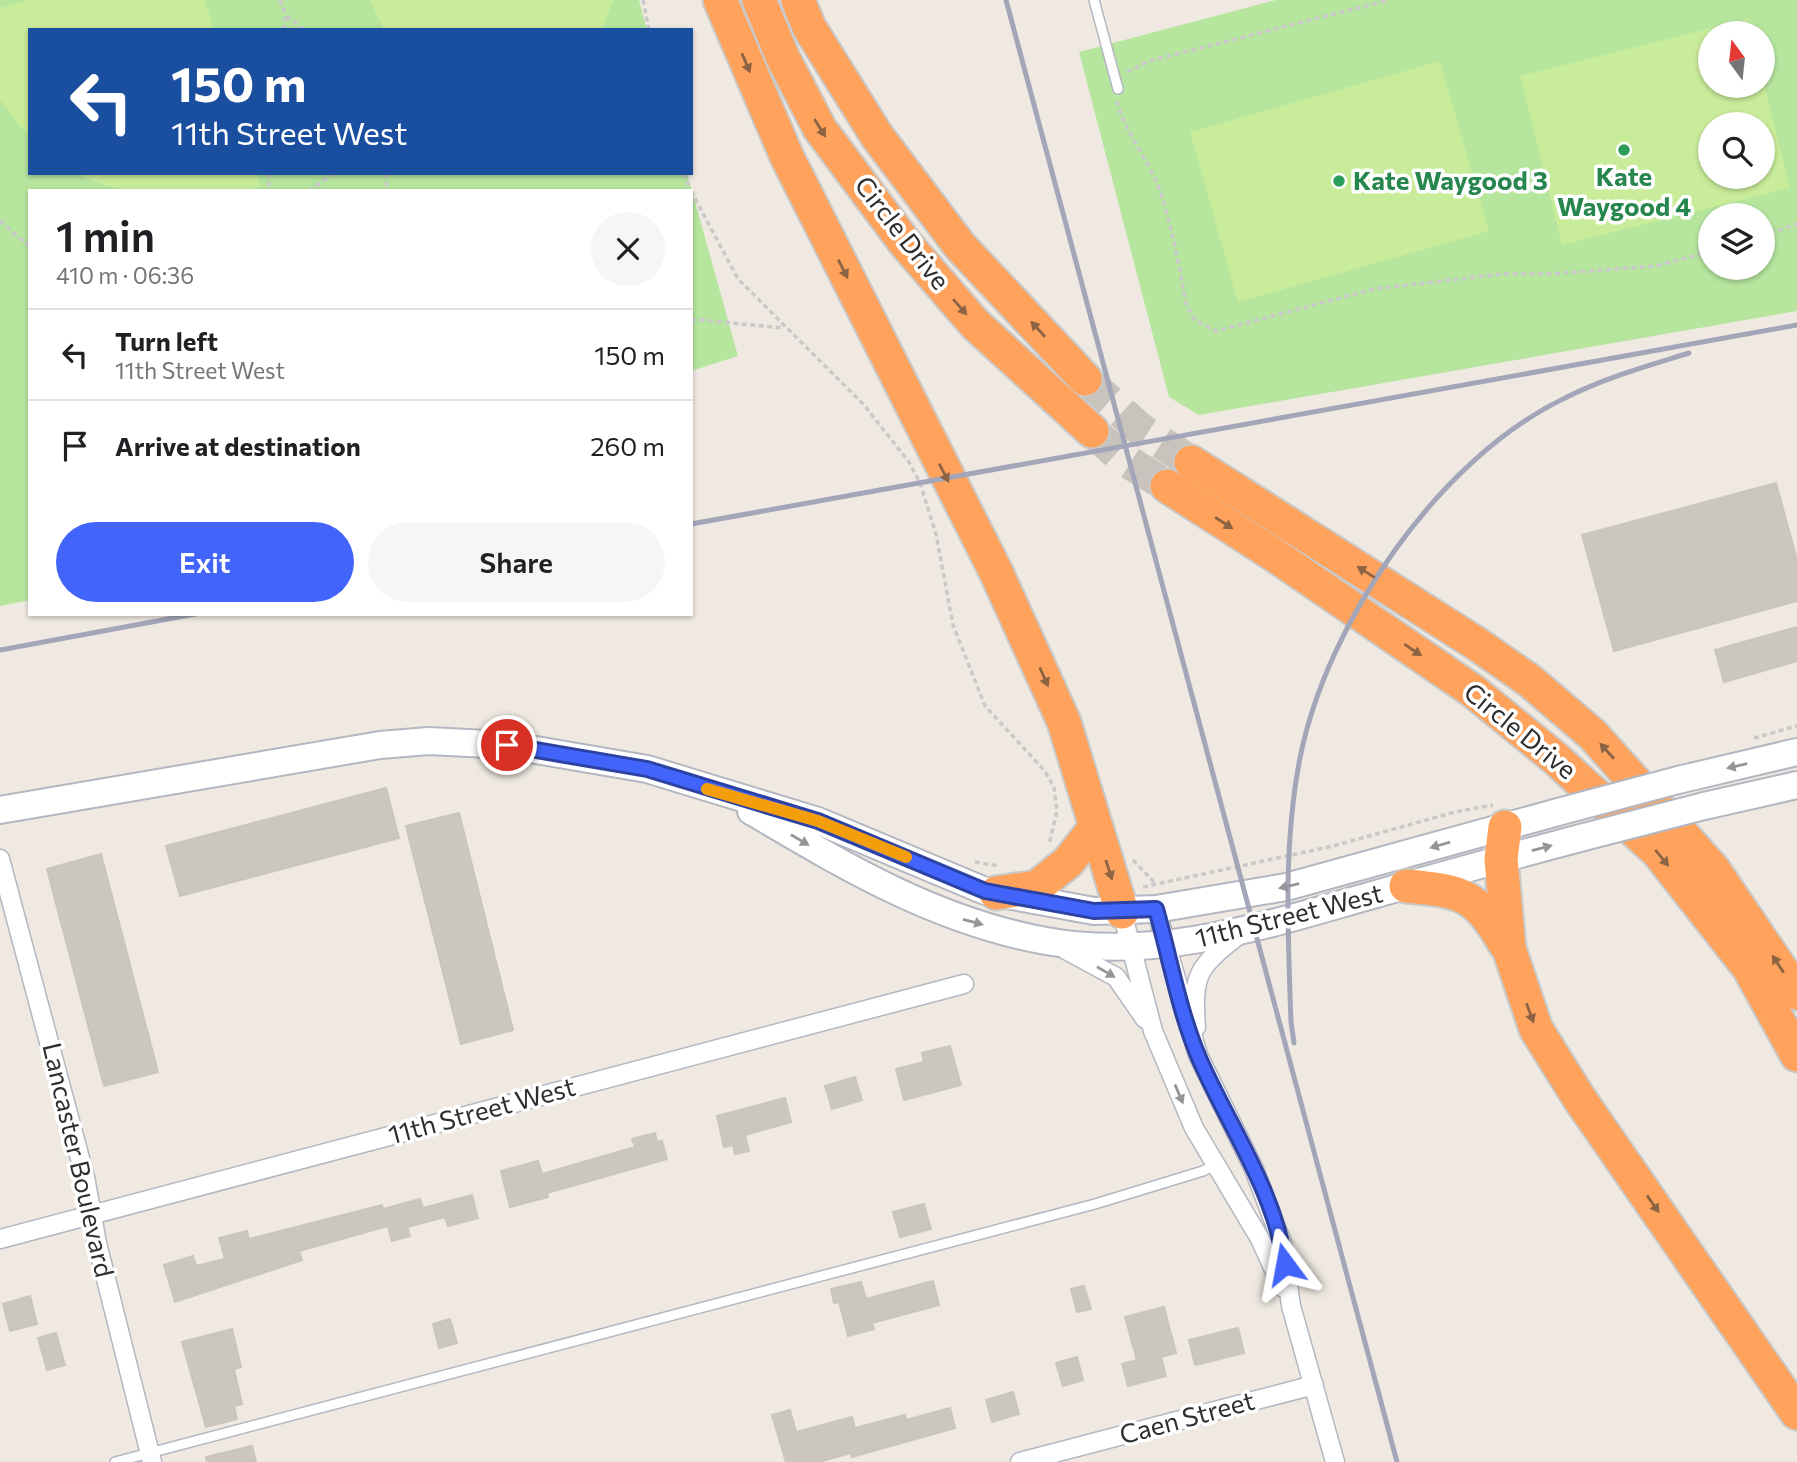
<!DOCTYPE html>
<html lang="en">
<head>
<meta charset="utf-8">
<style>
  :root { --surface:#fff; --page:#f6f6f6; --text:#202124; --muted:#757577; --line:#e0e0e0; --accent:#4264fb }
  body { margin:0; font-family:Commissioner,sans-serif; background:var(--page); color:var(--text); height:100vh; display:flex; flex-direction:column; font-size:26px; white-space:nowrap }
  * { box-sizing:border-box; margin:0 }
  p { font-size:23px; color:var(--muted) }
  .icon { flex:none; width:38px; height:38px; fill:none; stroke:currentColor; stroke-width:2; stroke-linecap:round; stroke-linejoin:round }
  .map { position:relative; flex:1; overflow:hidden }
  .details { position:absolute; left:28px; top:189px; width:665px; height:427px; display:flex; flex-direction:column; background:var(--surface); border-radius:0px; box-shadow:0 2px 5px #0004 }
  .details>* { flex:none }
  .banner { position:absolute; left:28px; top:28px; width:665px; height:147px; border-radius:0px; box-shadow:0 2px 5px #0004; background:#1a4fa0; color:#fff; overflow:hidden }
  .needle { width:46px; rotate:345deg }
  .controls { position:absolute; left:1698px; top:21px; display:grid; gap:14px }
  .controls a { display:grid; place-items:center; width:77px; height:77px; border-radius:50%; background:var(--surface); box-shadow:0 2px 5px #0004; font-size:35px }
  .pin { position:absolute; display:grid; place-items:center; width:60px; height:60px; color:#fff; margin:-30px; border:4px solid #fff; border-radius:50%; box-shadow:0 2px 7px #0007 }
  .me { position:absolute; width:77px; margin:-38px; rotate:347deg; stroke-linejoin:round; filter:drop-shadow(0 0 5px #0008) }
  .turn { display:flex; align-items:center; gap:24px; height:147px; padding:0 28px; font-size:32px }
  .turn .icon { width:91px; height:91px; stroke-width:2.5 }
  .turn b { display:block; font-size:49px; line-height:60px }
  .round { display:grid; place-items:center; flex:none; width:74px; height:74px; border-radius:37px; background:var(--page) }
  .headline { display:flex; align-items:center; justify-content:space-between; height:119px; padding:0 28px }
  h1 { font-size:42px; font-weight:600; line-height:52px }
  .primary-button { display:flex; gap:14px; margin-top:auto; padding:14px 28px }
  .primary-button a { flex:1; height:80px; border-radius:42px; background:var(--accent); color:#fff; font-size:28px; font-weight:600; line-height:80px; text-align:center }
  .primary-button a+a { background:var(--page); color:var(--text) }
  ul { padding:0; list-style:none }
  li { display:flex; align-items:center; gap:21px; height:91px; padding:0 28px; border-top:2px solid var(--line) }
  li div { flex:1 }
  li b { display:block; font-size:26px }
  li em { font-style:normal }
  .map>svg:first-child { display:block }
  .green { fill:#b6e59e; fill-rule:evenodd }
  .pitch { fill:#c9ec9a; fill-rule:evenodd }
  .building { fill:#cbc7bf; stroke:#cbc5ba; stroke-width:2 }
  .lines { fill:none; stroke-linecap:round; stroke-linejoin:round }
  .motorway-tunnel { stroke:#c8c4bd; stroke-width:33; stroke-dasharray:33 17; stroke-linecap:butt }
  .service-casing { stroke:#b4b7c1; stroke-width:12 }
  .minor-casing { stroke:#b4b7c1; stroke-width:21 }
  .secondary-casing { stroke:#b4b7c1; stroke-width:30 }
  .motorway-casing { stroke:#c9c9c9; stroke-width:37 }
  .path { stroke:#c9c9c9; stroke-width:3.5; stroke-dasharray:5 3.5; stroke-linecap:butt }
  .service { stroke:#fff; stroke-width:9 }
  .minor { stroke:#fff; stroke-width:18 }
  .secondary { stroke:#fff; stroke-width:26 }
  .motorway { stroke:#ffa35c; stroke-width:33 }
  .rail { stroke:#a3a6b8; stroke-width:5 }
  .secondary-bridge-casing { stroke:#b4b7c1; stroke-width:30; stroke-linecap:butt }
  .secondary-bridge { stroke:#fff; stroke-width:26 }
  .oneway { fill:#8c6343 }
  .oneway2 { fill:#969696 }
  .route-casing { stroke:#2b41a3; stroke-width:18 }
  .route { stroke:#4264fb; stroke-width:12 }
  .slow { stroke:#f59e0b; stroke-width:12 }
  .leisure-dot { fill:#2e9e5b; stroke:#fff; stroke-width:2.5 }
  .labels { text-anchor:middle; stroke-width:7; stroke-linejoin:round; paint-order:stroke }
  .leisure-label { font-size:26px; font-weight:bold; fill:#27864d; stroke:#fff }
  .street-label { font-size:26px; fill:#2e2e2e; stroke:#fff }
</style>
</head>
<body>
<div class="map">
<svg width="1797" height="1462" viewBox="0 0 1797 1462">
  <rect width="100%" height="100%" fill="#efe9e1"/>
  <!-- green -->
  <path class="green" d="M 0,0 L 639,0 L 647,30 L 30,30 L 30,173 L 687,173 L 738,356 L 691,371 L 691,191 L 30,191 L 30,600 L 0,606 Z
    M 1276,0 L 1797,0 L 1797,311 L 1199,415 L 1169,397 L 1079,52 ZM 1710,33 L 1762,33 L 1762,86 L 1710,86 ZM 1710,124 L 1762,124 L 1762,177 L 1710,177 ZM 1710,215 L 1762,215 L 1762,268 L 1710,268 Z"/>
  <!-- pitch -->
  <path class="pitch" d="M 29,0 L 205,0 L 214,30 L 30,30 L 30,139 L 0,100 L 0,8 Z
    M 370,0 L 613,0 L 602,30 L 384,30 Z
    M 1748,19 L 1751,33 L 1710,33 L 1710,86 L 1762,86 L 1762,76 L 1790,188 L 1562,245 L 1520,76 ZM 1762,124 L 1762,177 L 1710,177 L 1710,124 Z
    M 1440,61 L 1489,231 L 1238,302 L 1190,132 Z
    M 77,173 L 257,173 L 260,186 L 246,191 C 191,191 126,202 77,173 Z"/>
  <!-- building -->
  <path class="building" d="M 1776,483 L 1797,560 L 1797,601 L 1614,651 L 1582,535 Z
    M 1797,627 L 1797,661 L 1724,682 L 1715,650 Z
    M 386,788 L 399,838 L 180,896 L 166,846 Z
    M 459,813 L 513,1030 L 461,1044 L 406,826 Z
    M 101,854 L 158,1072 L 104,1086 L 47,869 Z
    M 950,1046 L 961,1085 L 904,1100 L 896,1069 L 924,1062 L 922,1053 Z
    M 855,1077 L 862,1100 L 832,1109 L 825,1086 Z
    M 785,1098 L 791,1122 L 745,1135 L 749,1151 L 735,1154 L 733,1145 L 724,1147 L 717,1116 Z
    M 655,1133 L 657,1142 L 662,1141 L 667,1159 L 547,1193 L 548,1197 L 510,1207 L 501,1171 L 538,1161 L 542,1174 L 635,1147 L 632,1139 Z
    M 472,1195 L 478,1218 L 448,1226 L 445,1217 L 407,1227 L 410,1236 L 392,1241 L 388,1226 L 299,1251 L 302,1260 L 175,1302 L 164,1265 L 193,1256 L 196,1266 L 225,1259 L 219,1238 L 247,1231 L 249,1239 L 382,1205 L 383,1209 L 420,1199 L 423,1208 Z
    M 924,1204 L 931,1229 L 900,1237 L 893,1212 Z
    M 933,1281 L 939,1305 L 872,1323 L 874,1329 L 848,1336 L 839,1302 L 834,1303 L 831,1289 L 861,1282 L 866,1299 Z
    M 1084,1286 L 1091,1309 L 1077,1312 L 1071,1289 Z
    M 30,1296 L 37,1324 L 10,1331 L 3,1304 Z
    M 1164,1307 L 1176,1353 L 1161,1357 L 1166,1376 L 1128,1386 L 1122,1364 L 1137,1360 L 1125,1317 Z
    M 450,1319 L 457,1343 L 439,1348 L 433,1324 Z
    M 1238,1328 L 1244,1353 L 1195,1365 L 1189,1340 Z
    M 232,1329 L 241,1367 L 234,1369 L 242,1404 L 234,1406 L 237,1419 L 206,1427 L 182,1342 Z
    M 56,1333 L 65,1365 L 47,1370 L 38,1338 Z
    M 1077,1357 L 1083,1380 L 1063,1386 L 1056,1363 Z
    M 1013,1392 L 1019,1414 L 992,1422 L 986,1400 Z
    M 950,1408 L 955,1428 L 852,1457 L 851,1453 L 819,1462 L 786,1462 L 772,1415 L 790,1410 L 796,1432 L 852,1417 L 855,1428 L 905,1415 L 906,1420 Z
    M 252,1446 L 256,1462 L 207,1462 L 206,1457 Z"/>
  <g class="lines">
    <!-- motorway-tunnel -->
    <path class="motorway-tunnel" d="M 1085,379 L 1140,429 L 1191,462
      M 1092,431 L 1122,458 L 1167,486"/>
    <!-- service casing -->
    <g class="service-casing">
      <path id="service" d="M 1094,0 L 1118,89
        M 115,1462 L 1095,1204 L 1203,1171 L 1215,1165"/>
    </g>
    <!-- minor casing -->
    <g class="minor-casing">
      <path id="minor" d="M 0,859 L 85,1177 L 97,1243 L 152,1462
        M 1156,909 L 1198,1055 L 1254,1169 L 1282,1243 L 1291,1306 L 1335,1462
        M 1122,912 L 1153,1031 L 1194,1128 L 1260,1239 L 1282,1287
        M 1066,950 L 1116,977 L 1145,1019
        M 1196,1027 C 1192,973 1198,967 1240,934
        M 0,1239 L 964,984
        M 1020,1462 L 1314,1385"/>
    </g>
    <!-- secondary casing -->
    <g class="secondary-casing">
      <path id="secondary" d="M 1678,780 L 1797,752
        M 1704,806 L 1797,785
        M 0,810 L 380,745 L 429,741 L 507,745 L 647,769 L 818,821 L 985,891 L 1094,911 L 1156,909 L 1286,887 L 1558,812
        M 751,811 C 846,867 936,921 1046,941 C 1157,961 1263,926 1369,896 C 1440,876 1512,856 1584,837"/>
    </g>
    <!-- motorway casing -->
    <g class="motorway-casing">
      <path id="motorway" d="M 720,0 L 787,157 L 996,572 L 1064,722 L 1122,912
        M 759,0 L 783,58 L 820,129 L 905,243 L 975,324 L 1092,431
        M 798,0 L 809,27 L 877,136 L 960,246 L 1085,379
        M 1191,462 L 1477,644 L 1530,681 L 1593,735 L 1713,869 L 1797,993
        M 1167,486 L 1276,556 L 1473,691 L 1555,758 L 1658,852 L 1749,968 L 1797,1055
        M 1505,827 L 1501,859 L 1509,949 L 1536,1029 L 1579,1098 L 1797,1413
        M 1406,886 C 1462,891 1475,893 1505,944
        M 996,893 L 1037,887 L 1068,862 L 1095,828"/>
    </g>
    <!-- path -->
    <path class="path" d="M 280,0 L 286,15 L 304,30
      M 643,0 L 649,30
      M 283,30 L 286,15
      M 1127,72 L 1149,61 L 1389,0
      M 1117,101 C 1123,128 1148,160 1159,188 C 1172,226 1179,265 1186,304 L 1195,320 L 1216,331 L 1374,289 L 1502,274 L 1550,274 L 1655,266 L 1710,252
      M 269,173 L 269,191
      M 386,173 L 387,191
      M 684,173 L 691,191
      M 309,191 L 334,173
      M 691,191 L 738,279 L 864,405 L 909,462 L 920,483 L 936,534 L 953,625 L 985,706 L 1044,770 L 1054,787 L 1057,811 L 1049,845
      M 0,221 L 30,247
      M 1762,236 L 1797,224
      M 691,319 L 783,328
      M 1754,738 L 1797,726
      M 1133,860 L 1155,883
      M 975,862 L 999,866
      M 1143,887 L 1333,846 L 1455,812 L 1493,805"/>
    <!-- service -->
    <use href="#service" class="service"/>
    <!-- minor -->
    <use href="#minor" class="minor"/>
    <!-- secondary -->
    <use href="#secondary" class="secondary"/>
    <!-- motorway -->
    <use href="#motorway" class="motorway"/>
    <!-- rail -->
    <path class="rail" d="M 1006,0 L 1397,1462
      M 691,524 L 1797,325
      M 0,650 L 195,614
      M 1294,1043 L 1291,1022 C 1288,933 1283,845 1300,758 C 1327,622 1439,458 1565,398 C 1604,378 1647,366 1689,353"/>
    <!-- secondary-bridge casing -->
    <g class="secondary-bridge-casing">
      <path id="secondary-bridge" d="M 1558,812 L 1678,780
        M 1584,837 L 1704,806"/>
    </g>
    <!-- secondary-bridge -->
    <use href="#secondary-bridge" class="secondary-bridge"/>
  </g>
  <!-- one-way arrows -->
  <defs><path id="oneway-solid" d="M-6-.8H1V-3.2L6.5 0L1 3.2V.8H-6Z" transform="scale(1.75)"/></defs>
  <g class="oneway">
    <use href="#oneway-solid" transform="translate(746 63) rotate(67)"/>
    <use href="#oneway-solid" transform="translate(820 128) rotate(58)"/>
    <use href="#oneway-solid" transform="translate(843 269) rotate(63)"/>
    <use href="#oneway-solid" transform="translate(960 307) rotate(49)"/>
    <use href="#oneway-solid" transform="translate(1038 329) rotate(-133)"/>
    <use href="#oneway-solid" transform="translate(944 473) rotate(63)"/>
    <use href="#oneway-solid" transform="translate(1224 523) rotate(33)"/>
    <use href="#oneway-solid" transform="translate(1366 572) rotate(-148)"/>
    <use href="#oneway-solid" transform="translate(1413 650) rotate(34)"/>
    <use href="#oneway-solid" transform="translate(1044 677) rotate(66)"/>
    <use href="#oneway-solid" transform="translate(1607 751) rotate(-132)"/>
    <use href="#oneway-solid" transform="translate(1662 858) rotate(50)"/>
    <use href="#oneway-solid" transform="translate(1109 870) rotate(72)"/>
    <use href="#oneway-solid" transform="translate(1778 964) rotate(-123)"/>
    <use href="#oneway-solid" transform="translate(1530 1013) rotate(70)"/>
    <use href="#oneway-solid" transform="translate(1653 1204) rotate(55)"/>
  </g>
  <g class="oneway2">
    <use href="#oneway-solid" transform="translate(1737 766) rotate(167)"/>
    <use href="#oneway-solid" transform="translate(800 840) rotate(30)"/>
    <use href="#oneway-solid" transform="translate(1440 845) rotate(164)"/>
    <use href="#oneway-solid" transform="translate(1542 848) rotate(-15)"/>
    <use href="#oneway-solid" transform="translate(1289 886) rotate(167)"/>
    <use href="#oneway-solid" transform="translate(973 922) rotate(15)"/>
    <use href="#oneway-solid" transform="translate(1106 972) rotate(30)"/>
    <use href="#oneway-solid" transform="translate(1179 1094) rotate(67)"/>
  </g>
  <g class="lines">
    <!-- route casing -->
    <g class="route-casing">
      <path id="route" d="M 507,745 L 647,769 L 818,821 L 985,891 L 1094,911 L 1156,909 C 1170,958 1179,1011 1199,1058 C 1228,1125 1275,1191 1285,1264"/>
    </g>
    <!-- route -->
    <use href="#route" class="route"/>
    <!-- slow -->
    <path class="slow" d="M 707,789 L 818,821 L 906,857"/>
  </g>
  <!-- markers -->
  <g class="leisure-dot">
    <circle cx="1624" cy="150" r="7"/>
    <circle cx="1339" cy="181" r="7"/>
  </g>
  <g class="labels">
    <!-- leisure labels -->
    <g class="leisure-label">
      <text x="1624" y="186">Kate<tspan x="1624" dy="30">Waygood 4</tspan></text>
      <text x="1353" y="190" text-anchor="start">Kate Waygood 3</text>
    </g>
    <!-- street labels -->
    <g class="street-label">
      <text transform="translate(902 233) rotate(52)" y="9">Circle Drive</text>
      <text transform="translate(1520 731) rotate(39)" y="9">Circle Drive</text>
      <text transform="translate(1289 916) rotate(-14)" y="9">11th Street West</text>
      <text transform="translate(482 1111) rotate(-15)" y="9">11th Street West</text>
      <text transform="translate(78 1160) rotate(77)" y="9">Lancaster Boulevard</text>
      <text transform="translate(1187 1418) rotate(-15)" y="9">Caen Street</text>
    </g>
  </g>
</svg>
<div class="controls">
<a><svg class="needle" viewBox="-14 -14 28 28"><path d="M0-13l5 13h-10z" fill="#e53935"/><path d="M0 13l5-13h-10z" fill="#757577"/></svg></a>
<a><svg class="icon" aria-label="search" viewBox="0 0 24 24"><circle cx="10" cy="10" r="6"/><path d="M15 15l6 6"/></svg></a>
<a><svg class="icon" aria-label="layers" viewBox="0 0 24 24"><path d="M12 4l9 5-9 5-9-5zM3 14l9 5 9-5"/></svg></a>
</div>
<div class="pin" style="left:507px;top:745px;background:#d93025"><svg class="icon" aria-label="arrive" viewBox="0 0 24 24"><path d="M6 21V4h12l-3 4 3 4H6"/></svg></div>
<svg class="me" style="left:1285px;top:1264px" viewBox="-20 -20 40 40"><path d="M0-17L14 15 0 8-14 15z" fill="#4264fb" stroke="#fff" stroke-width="4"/></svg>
<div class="banner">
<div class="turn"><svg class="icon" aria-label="left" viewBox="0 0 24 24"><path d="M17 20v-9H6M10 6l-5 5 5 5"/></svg><div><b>150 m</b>11th Street West</div></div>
</div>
<section class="details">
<div class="headline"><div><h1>1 min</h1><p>410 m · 06:36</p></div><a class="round"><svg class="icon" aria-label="close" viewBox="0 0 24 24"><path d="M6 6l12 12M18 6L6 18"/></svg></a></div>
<ul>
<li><svg class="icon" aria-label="left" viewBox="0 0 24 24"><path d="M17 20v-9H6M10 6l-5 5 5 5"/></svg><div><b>Turn left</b><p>11th Street West</p></div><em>150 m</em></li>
<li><svg class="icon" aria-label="arrive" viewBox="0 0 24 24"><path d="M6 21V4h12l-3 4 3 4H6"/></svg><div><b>Arrive at destination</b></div><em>260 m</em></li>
</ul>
<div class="primary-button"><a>Exit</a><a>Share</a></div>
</section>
</div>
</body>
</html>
